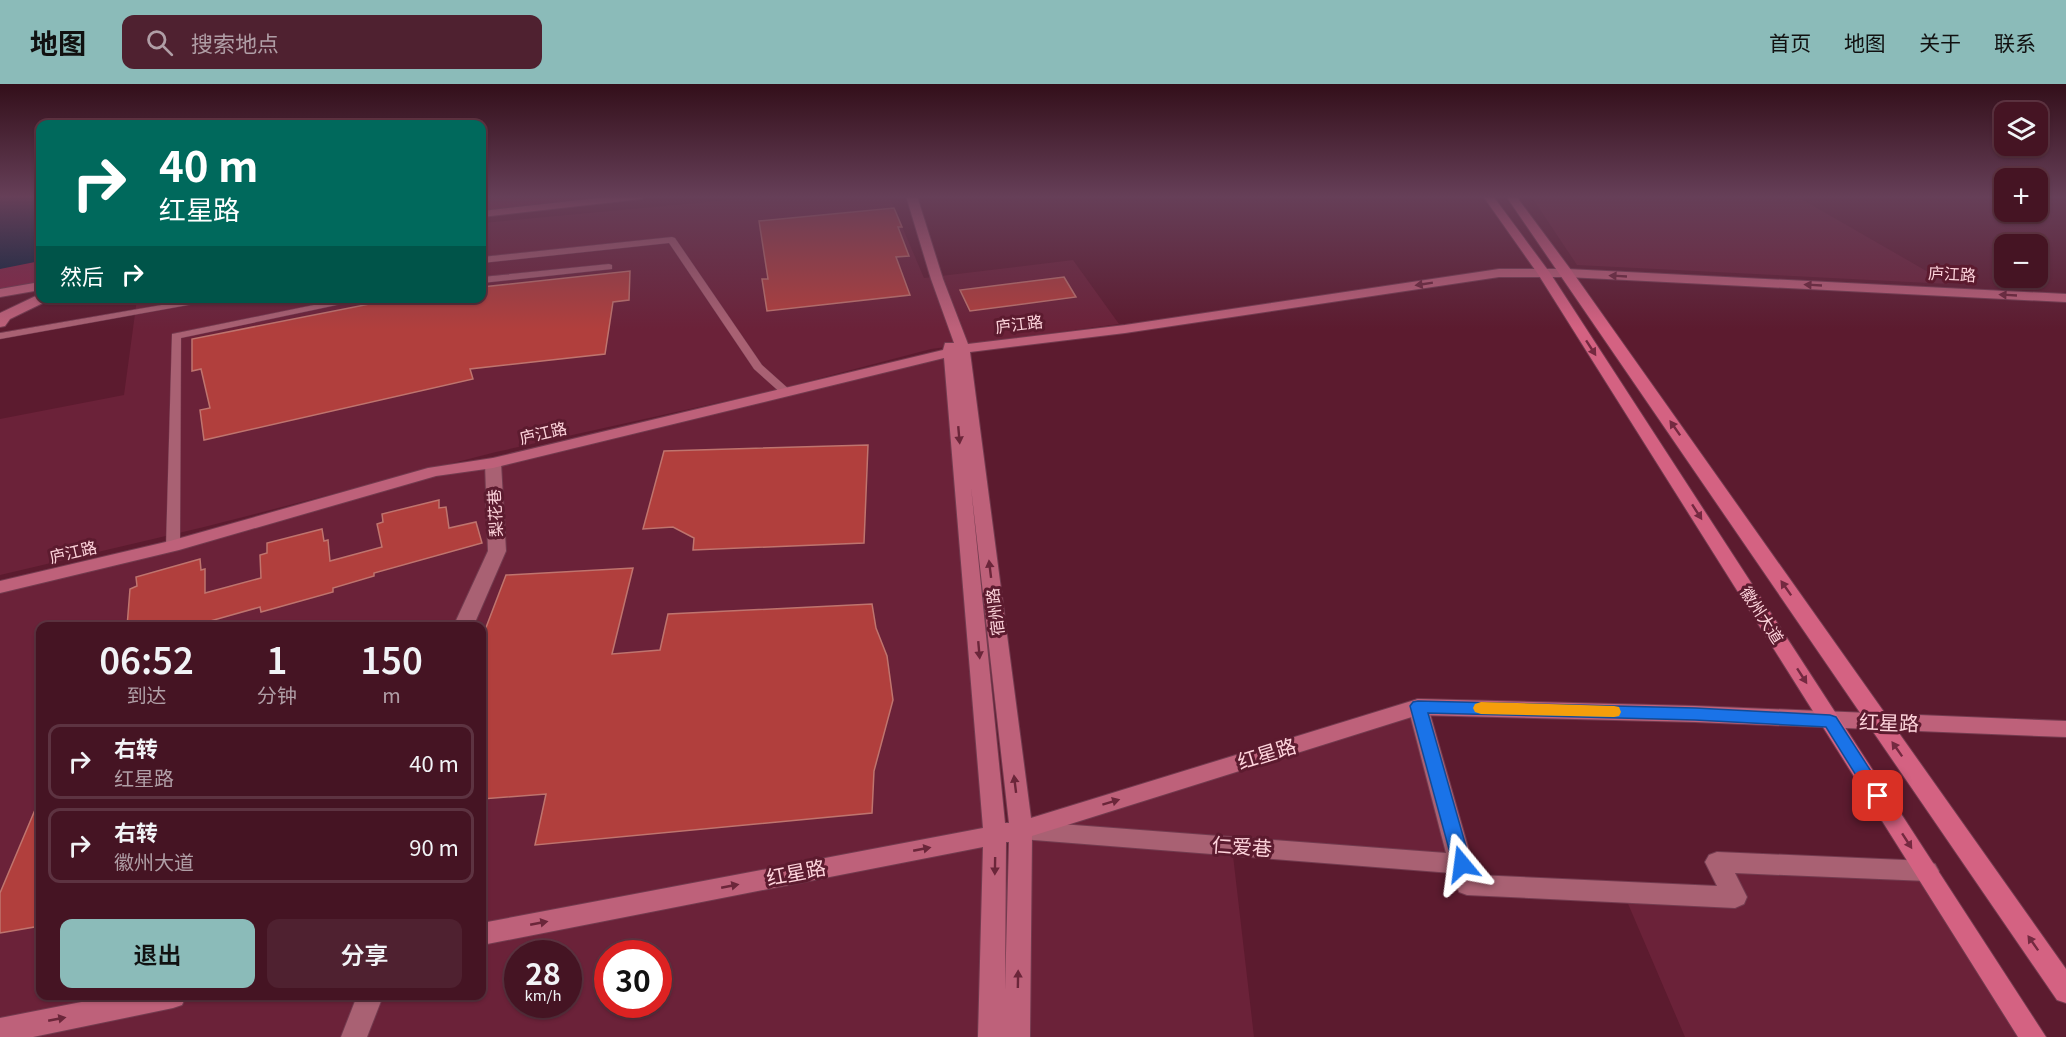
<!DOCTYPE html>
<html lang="zh">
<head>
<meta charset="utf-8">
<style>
  :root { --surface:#451423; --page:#4f2130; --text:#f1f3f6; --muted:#b09ea6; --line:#5d3341; --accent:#8bbbb9 }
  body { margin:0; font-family:Georgia,"Noto Sans SC",serif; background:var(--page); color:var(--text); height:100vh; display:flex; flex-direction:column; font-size:22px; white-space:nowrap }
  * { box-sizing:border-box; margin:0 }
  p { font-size:20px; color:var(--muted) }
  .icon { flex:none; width:33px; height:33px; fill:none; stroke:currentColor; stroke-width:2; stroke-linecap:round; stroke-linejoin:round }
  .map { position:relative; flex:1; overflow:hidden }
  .panel { position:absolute; left:36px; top:538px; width:450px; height:378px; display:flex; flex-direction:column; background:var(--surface); border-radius:12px; box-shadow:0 2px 4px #0004,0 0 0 2px var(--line) }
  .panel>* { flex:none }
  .hud { position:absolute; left:36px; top:36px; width:450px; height:183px; border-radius:12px; box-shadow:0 2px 4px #0004,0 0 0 2px var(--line); background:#00695c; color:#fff; overflow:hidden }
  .fabs { position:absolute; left:1994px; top:18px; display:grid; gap:12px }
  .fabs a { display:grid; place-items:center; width:54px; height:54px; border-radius:12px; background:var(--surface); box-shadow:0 2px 4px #0004,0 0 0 2px var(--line); font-size:30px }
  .speed { position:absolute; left:504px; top:856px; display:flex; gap:12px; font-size:30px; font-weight:700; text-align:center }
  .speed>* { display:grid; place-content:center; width:78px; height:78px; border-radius:50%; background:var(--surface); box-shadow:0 2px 4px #0004,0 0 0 2px var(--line); line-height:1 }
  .speed small { font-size:15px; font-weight:400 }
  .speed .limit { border:9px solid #d22; background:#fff; color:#111 }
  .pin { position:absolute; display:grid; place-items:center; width:51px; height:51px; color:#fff; margin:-26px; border-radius:12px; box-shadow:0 3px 9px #0006 }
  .me { position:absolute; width:66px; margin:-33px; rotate:344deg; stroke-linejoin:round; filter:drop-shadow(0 0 4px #0008) }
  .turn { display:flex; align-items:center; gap:21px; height:126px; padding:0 24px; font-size:27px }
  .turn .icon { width:78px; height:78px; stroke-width:2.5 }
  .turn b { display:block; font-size:42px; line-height:51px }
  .then { display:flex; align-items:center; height:57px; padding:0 24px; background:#0003; gap:12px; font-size:22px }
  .eta { display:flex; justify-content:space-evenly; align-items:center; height:102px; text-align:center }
  .eta b { font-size:36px; font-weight:600; line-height:42px }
  .primary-button { display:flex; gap:12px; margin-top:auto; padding:12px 24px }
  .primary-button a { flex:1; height:69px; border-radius:12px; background:var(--accent); color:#111; font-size:24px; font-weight:600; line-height:69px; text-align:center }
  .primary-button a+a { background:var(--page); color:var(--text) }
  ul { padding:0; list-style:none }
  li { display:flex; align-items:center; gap:18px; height:75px; margin:0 12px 9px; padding:0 12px; border:3px solid var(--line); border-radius:12px }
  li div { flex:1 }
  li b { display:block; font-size:22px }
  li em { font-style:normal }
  header { display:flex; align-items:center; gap:36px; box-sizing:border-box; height:84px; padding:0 30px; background:var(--accent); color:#111 }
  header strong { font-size:28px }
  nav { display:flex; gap:33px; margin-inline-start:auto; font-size:21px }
  .search { width:420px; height:54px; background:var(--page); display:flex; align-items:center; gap:15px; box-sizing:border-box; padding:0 21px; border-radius:12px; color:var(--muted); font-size:22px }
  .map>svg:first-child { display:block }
  .built { fill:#6b2239; fill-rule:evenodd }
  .green { fill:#852545 }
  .water { fill:#02243d }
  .building { fill:#b13f3d; stroke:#bf746e; stroke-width:1.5 }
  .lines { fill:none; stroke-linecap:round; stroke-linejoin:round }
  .lane-casing { stroke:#733b4f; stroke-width:1 }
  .street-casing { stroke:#733b4f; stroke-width:2 }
  .secondary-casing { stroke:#733b4f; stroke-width:2 }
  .primary-casing { stroke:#733b4f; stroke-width:2 }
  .lane { fill:#a96173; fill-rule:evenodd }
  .street { fill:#a96173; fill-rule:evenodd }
  .secondary { fill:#be617a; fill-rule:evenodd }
  .primary { fill:#d46282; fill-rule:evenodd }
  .oneway { fill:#6b263a }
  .oneway2 { fill:#742940 }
  .route { fill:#1a73e8; stroke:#114b97; stroke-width:1.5 }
  .slow { fill:#f59e0b }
  .labels { text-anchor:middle; stroke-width:6; stroke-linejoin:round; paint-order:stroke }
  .street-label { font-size:16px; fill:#fdd3db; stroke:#5c1b2f }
  .near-street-label { font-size:20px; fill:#fdd3db; stroke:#5c1b2f }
</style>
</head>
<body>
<header>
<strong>地图</strong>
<div class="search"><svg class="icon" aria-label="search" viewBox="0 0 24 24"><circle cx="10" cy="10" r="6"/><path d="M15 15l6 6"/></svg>搜索地点</div>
<nav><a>首页</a><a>地图</a><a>关于</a><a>联系</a></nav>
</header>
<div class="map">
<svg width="2066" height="953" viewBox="0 0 2066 953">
  <rect width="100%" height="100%" fill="#5c1b2f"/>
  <!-- built -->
  <path class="built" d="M 773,112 L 889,112 L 924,194 L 1073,176 L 1119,240 L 931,265 L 775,306 L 496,368 L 204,443 L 0,491 L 0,335 L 124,311 L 137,215 L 482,214 L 482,139 Z
    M 1531,112 L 1796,112 L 1949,200 L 1577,181 Z
    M 951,268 L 995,750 L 991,953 L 0,953 L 0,503 L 434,387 L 493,379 ZM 40,543 L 482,543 L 482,912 L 40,912 ZM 518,870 L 568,870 L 568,921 L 518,921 ZM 608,870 L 658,870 L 658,921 L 608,921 Z
    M 1418,623 L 1462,780 L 1232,763 L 1254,953 L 1017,953 L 1021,746 Z
    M 1717,778 L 1927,787 L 2033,953 L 1685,953 L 1623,808 L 1735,813 Z"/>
  <!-- green -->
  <path class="green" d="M 0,112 L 40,112 L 40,204 L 0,212 Z
    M 482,112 L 636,112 L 531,122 L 482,130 Z"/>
  <!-- water -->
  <path class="water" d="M 0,112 L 40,112 L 40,177 L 0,185 Z"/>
  <!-- building -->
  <path class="building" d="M 894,124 L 902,143 L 898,143 L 909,172 L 896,173 L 910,211 L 767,227 L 762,195 L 768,195 L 759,137 Z
    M 630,187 L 629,216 L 613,218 L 605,270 L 470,285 L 473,295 L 204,356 L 200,326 L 210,324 L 201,285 L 192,287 L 192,255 L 400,214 L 482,214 L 482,203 Z
    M 1064,193 L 1076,213 L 970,227 L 960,206 Z
    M 868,361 L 864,459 L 693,466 L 694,454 L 673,443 L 643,445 L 664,367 Z
    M 439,416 L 439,424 L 446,423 L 449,444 L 476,438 L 482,459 L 374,489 L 374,492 L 333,504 L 333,508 L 261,528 L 260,523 L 203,539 L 203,543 L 127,543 L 130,505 L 137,502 L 136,493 L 200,475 L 201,486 L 205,485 L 205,509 L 261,494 L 260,471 L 267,469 L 267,459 L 322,445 L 324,457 L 328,456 L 330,477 L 382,463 L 377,440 L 383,438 L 382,430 Z
    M 633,484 L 612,570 L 660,566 L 668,530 L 872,520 L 876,544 L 887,572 L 893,616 L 874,687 L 872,729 L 535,761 L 546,710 L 482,715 L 482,554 L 506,491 Z
    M 40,714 L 40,842 L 0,849 L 0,809 Z"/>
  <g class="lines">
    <!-- lane casing -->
    <g class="lane-casing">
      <path id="lane" d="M 672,153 L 675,154 L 762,281 L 791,307 L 791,311 L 783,311 L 754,285 L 669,159 L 482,179 L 482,173 Z
        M 609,180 L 612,181 L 612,185 L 482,199 L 482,193 Z
        M 202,214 L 227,214 L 0,255 L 0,249 Z
        M 348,214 L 370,214 L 181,254 L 180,462 L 173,466 L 168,465 L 166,462 L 172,250 Z"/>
    </g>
    <!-- street casing -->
    <g class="street-casing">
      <path id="street" d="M 493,374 L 501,379 L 506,467 L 473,543 L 453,543 L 488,467 L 485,379 Z
        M 1418,615 L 1425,618 L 1428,623 L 1476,791 L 1717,802 L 1705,778 L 1709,771 L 1717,768 L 1927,777 L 1935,780 L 1939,787 L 1935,794 L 1927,797 L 1735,789 L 1747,813 L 1744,820 L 1735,824 L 1467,811 L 1459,808 L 1452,789 L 1021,755 L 1013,753 L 1009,746 L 1013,739 L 1021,737 L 1446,769 L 1408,623 L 1411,618 Z
        M 357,912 L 383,912 L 367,953 L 341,953 Z"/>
    </g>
    <!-- secondary casing -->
    <g class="secondary-casing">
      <path id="secondary" d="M 616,112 L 647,112 L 641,115 L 482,133 L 482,127 Z
        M 906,112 L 917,112 L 943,195 L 968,260 L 1125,241 L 1499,185 L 1567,185 L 2066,210 L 2066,218 L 1567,193 L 1499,193 L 1125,249 L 970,268 L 1031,734 L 1418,615 L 1695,622 L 2066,637 L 2066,653 L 1695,638 L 1418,631 L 1032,752 L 1030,953 L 978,953 L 983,763 L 482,861 L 482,839 L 983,744 L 944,274 L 493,384 L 436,392 L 179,466 L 0,509 L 0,497 L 170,457 L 428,384 L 493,374 L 943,266 L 945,259 L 954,259 L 931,195 ZM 971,403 L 1009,739 L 1005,739 ZM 1006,758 L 1009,758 L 1005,906 Z
        M 40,198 L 40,206 L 0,213 L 0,205 Z
        M 40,210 L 40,214 L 48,214 L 47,217 L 10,235 L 5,242 L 0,243 L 0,229 Z
        M 112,912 L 186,912 L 182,921 L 173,924 L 33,953 L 0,953 L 0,934 Z"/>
    </g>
    <!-- primary casing -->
    <g class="primary-casing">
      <path id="primary" d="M 1483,112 L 1493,112 L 1550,189 L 2046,953 L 2018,953 L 1538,190 Z
        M 1506,112 L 1516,112 L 1571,186 L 2066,885 L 2066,919 L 2057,916 Z"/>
    </g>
    <!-- lane -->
    <use href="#lane" class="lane"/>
    <!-- street -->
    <use href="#street" class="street"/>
    <!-- secondary -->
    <use href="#secondary" class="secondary"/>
    <!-- primary -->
    <use href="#primary" class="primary"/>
  </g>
  <!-- one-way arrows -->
  <defs><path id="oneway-solid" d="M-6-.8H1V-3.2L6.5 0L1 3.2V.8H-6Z" transform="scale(1.5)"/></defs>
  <g class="oneway">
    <use href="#oneway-solid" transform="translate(1618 192) rotate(-177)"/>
    <use href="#oneway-solid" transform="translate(1424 200) rotate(171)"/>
    <use href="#oneway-solid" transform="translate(1813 201) rotate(-177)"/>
    <use href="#oneway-solid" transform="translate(2008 211) rotate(-177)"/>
    <use href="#oneway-solid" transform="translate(959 351) rotate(85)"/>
    <use href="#oneway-solid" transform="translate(990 485) rotate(-97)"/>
    <use href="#oneway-solid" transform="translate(979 566) rotate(85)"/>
    <use href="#oneway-solid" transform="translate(1015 700) rotate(-97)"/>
    <use href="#oneway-solid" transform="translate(1111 718) rotate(-17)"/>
    <use href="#oneway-solid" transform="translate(922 765) rotate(-11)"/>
    <use href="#oneway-solid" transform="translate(995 782) rotate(91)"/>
    <use href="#oneway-solid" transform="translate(730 802) rotate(-11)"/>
    <use href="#oneway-solid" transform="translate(539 839) rotate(-11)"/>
    <use href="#oneway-solid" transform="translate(1018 895) rotate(-89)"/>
    <use href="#oneway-solid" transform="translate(57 935) rotate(-11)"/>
  </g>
  <g class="oneway2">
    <use href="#oneway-solid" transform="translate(1591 264) rotate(57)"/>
    <use href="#oneway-solid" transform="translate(1675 344) rotate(-125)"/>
    <use href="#oneway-solid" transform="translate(1697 428) rotate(57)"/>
    <use href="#oneway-solid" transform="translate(1786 504) rotate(-125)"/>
    <use href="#oneway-solid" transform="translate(1802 592) rotate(57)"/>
    <use href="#oneway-solid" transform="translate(1897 665) rotate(-125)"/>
    <use href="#oneway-solid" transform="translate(1907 757) rotate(57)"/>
    <use href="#oneway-solid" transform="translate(2033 859) rotate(-125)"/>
  </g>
  <!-- sky -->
  <linearGradient id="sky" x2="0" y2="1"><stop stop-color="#330f1a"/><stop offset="0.46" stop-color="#663f58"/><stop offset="1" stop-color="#663f58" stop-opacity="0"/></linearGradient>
  <rect width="2066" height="245" fill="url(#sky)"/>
  <!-- route -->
  <path class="route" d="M 1418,617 L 1695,624 L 1830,631 L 1836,633 L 1887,712 L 1884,717 L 1878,719 L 1872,717 L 1826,643 L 1695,636 L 1428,629 L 1471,780 L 1469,786 L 1462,788 L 1456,786 L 1453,780 L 1410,622 L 1413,618 Z"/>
  <!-- slow -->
  <path class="slow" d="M 1481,618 L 1614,622 L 1619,623 L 1621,628 L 1619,632 L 1614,633 L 1481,630 L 1475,628 L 1473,624 L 1475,620 Z"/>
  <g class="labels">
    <!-- street labels -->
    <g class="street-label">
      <text transform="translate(1952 190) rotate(3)" y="6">庐江路</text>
      <text transform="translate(1019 240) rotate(-7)" y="6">庐江路</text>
      <text transform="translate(543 349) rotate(-13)" y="6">庐江路</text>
      <text transform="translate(495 429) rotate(-93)" y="6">梨花巷</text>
      <text transform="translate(73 468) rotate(-13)" y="6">庐江路</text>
      <text transform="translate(995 528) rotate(-97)" y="6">宿州路</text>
      <text transform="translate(1762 531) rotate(57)" y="6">徽州大道</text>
    </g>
    <!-- near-street labels -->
    <g class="near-street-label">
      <text transform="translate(1889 639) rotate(2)" y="7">红星路</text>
      <text transform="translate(1267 670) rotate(-17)" y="7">红星路</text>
      <text transform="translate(1242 763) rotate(4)" y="7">仁爱巷</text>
      <text transform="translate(796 789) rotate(-11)" y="7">红星路</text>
    </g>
  </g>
</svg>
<div class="fabs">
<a><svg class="icon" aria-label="layers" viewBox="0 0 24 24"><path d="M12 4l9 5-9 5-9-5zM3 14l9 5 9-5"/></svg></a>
<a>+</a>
<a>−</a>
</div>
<div class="speed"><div>28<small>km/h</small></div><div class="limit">30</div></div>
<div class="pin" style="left:1878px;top:712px;background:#d93025"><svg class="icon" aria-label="arrive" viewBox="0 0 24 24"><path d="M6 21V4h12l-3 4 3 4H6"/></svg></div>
<svg class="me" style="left:1462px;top:780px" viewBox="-20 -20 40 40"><path d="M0-17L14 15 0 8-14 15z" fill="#1a73e8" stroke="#fff" stroke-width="4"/></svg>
<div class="hud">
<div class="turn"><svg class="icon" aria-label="right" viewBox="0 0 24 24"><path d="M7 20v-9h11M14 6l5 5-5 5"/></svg><div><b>40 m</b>红星路</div></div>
<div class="then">然后<svg class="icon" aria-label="right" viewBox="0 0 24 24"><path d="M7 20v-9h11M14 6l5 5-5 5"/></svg></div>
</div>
<section class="panel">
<div class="eta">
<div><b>06:52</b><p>到达</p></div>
<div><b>1</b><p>分钟</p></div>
<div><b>150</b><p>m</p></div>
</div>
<ul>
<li><svg class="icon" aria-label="right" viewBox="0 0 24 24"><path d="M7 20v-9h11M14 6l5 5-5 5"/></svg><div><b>右转</b><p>红星路</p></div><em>40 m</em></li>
<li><svg class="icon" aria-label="right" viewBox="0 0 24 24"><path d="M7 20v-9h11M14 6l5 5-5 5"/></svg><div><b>右转</b><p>徽州大道</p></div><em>90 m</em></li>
</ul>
<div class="primary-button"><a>退出</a><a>分享</a></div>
</section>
</div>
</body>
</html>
